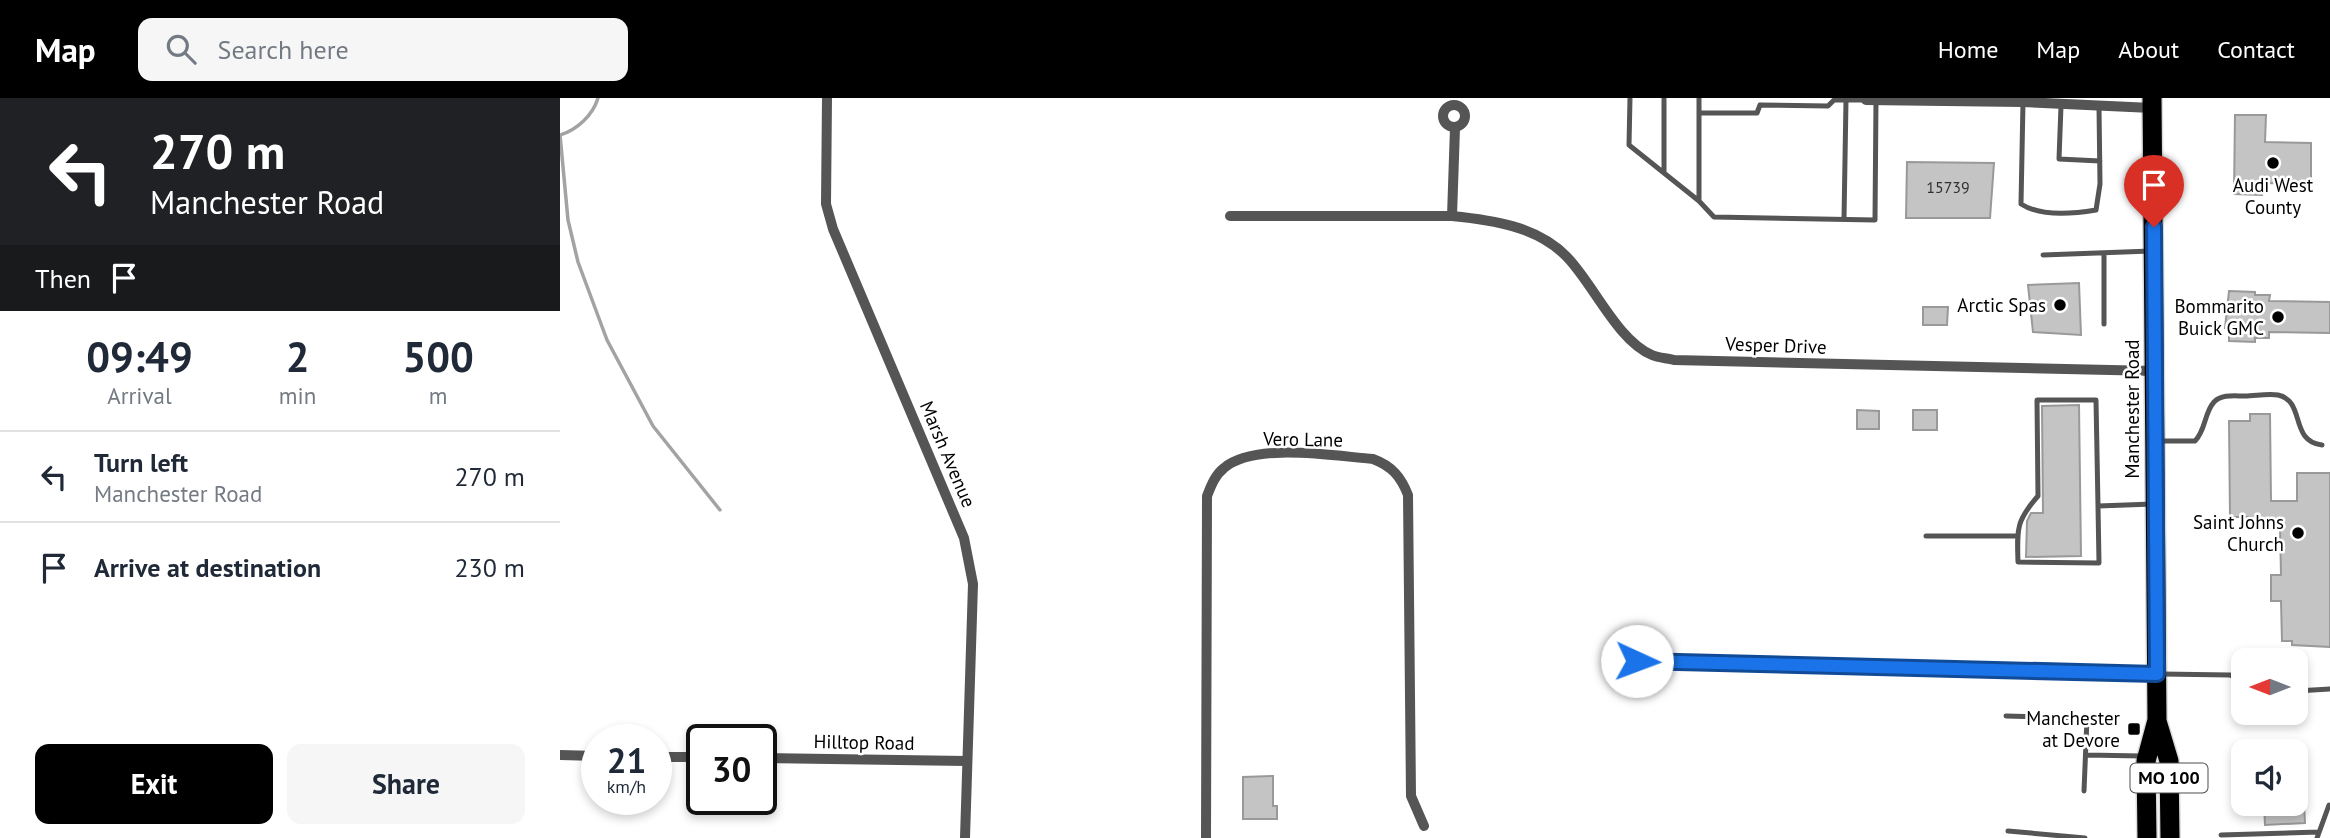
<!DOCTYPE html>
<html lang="en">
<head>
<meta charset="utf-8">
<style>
  :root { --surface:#fff; --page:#f6f6f7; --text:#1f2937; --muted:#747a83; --line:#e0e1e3; --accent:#000 }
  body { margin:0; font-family:"PT Sans",sans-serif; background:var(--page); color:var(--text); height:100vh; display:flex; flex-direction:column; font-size:26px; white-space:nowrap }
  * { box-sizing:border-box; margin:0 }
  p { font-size:23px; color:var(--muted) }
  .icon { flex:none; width:38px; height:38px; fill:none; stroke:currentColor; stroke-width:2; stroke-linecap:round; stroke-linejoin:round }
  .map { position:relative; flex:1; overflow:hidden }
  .panel { display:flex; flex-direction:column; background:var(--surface); width:560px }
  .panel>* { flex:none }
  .guide { background:#202124; color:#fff; overflow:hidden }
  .needle { width:46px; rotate:270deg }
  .fabs { position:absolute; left:1671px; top:550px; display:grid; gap:14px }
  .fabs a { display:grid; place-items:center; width:77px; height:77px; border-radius:14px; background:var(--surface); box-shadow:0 4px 10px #0003; font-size:35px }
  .speed { position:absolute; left:21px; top:626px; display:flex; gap:14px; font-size:35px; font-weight:700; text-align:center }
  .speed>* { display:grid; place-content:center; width:91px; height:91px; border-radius:50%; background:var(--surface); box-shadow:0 4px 10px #0003; line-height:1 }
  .speed small { font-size:18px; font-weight:400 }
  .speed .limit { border:4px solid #111; border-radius:10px; background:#fff; color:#111 }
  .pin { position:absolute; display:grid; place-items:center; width:60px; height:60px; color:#fff; margin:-72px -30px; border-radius:50% 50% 50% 0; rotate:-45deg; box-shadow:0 0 7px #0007 }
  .pin .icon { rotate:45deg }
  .me { position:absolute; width:77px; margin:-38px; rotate:92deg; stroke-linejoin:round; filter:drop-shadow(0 0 5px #0008) }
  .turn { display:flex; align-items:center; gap:24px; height:147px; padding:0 35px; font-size:32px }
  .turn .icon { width:91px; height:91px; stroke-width:2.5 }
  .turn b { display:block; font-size:49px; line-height:60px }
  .then { display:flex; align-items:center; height:66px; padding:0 35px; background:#0003; gap:14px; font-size:26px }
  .eta { display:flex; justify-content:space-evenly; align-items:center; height:119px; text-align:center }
  .eta b { font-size:42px; font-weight:700; line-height:49px }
  .action { display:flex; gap:14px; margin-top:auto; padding:14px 35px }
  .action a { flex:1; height:80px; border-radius:14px; background:var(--accent); color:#fff; font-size:28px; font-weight:700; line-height:80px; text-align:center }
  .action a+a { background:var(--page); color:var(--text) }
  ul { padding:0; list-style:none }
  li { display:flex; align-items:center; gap:21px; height:91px; padding:0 35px; border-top:2px solid var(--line) }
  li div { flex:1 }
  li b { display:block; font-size:26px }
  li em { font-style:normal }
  header { display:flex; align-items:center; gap:42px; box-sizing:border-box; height:98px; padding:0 35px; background:var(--accent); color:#fff }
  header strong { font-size:33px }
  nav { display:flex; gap:38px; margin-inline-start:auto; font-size:24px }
  .search { width:490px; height:63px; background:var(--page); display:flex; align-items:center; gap:18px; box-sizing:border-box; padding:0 24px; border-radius:14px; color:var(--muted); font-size:26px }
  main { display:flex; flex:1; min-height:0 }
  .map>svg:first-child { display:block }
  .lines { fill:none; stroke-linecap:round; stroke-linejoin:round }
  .stream { stroke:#a3a3a3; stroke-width:3.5 }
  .building { fill:#c4c4c4; stroke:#999; stroke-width:2 }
  .trunk-casing { stroke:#dbdbdb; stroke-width:22 }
  .service { stroke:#555; stroke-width:5 }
  .minor { stroke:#555; stroke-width:10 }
  .trunk { stroke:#000; stroke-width:19 }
  .route-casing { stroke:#114b97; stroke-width:18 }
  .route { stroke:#1a73e8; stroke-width:12 }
  .poi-dot { fill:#000; stroke:#fff; stroke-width:2.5 }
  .labels { text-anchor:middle; stroke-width:5; stroke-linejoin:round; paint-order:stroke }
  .number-label { font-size:16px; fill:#313131 }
  .shield { fill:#fff; stroke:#4c4c4c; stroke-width:2 }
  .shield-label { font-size:18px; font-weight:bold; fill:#000 }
  .poi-label { font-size:19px; fill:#000; stroke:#fff; text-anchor:end }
  .street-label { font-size:19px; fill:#000; stroke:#fff }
</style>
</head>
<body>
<header>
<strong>Map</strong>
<div class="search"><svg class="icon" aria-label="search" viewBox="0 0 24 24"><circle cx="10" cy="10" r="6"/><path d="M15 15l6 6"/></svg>Search here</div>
<nav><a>Home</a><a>Map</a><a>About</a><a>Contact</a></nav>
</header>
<main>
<section class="panel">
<div class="guide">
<div class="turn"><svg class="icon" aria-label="left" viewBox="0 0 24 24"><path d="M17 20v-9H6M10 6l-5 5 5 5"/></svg><div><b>270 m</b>Manchester Road</div></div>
<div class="then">Then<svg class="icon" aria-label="arrive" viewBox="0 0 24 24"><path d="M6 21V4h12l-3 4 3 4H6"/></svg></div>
</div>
<div class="eta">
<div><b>09:49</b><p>Arrival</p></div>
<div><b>2</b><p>min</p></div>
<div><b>500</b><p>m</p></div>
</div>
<ul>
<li><svg class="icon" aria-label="left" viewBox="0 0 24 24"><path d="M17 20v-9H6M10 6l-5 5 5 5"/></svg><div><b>Turn left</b><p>Manchester Road</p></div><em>270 m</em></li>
<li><svg class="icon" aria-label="arrive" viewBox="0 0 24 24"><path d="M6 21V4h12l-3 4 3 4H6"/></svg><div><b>Arrive at destination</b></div><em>230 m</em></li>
</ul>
<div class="action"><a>Exit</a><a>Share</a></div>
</section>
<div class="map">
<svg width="1770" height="740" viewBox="0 0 1770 740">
  <rect width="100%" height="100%" fill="#fff"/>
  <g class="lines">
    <!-- stream -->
    <path class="stream" d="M 0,37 L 8,122 L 18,164 L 47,242 L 93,328 L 160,412
      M 0,37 C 17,32 33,17 38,0"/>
  </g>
  <!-- building -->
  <path class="building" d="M 1675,17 L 1706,17 L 1705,44 L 1751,45 L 1751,86 L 1703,85 L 1702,97 L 1674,96 Z
    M 1347,64 L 1434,65 L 1430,120 L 1346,120 Z
    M 1519,185 L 1521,237 L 1473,234 L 1468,187 Z
    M 1669,193 L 1695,194 L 1695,197 L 1710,197 L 1709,203 L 1770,204 L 1770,235 L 1709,234 L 1709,240 L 1695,240 L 1695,244 L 1669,243 L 1669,230 L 1665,230 Z
    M 1363,209 L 1388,209 L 1387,227 L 1363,227 Z
    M 1519,307 L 1521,458 L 1466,459 L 1467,423 L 1471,415 L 1483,415 L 1482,308 Z
    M 1297,312 L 1319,313 L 1319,331 L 1297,331 Z
    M 1353,312 L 1377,312 L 1377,332 L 1353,332 Z
    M 1690,316 L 1710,316 L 1711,403 L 1737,403 L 1737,375 L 1770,375 L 1770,549 L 1732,547 L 1732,543 L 1722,543 L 1721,503 L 1711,503 L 1711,477 L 1721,477 L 1720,428 L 1691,428 L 1691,419 L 1670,419 L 1669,323 L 1690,323 Z
    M 713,678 L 713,708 L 717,708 L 717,721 L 683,721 L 683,679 Z
    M 1704,705 L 1744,705 L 1745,725 L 1705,727 Z"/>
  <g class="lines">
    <!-- trunk casing -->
    <g class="trunk-casing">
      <path id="trunk" d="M 1597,623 L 1609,663 L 1610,740
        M 1587,740 L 1586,663 L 1597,622 L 1592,0"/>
    </g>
    <!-- service -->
    <path class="service" d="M 1070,0 L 1069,47 L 1139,103 L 1154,119 L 1315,122 L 1316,2
      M 1139,0 L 1139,102
      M 1463,4 L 1461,106 C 1481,119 1512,116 1536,112 L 1540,86 L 1539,9
      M 1200,7 L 1268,8 L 1274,2 L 1306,2
      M 1501,8 L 1499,61 L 1540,63
      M 1139,15 L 1197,15 L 1200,7
      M 1104,74 L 1104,0
      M 1284,121 L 1286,2
      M 1544,155 L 1544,226
      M 1483,157 L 1591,153
      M 1598,343 L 1635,343 C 1646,332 1644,315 1654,304 C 1662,296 1674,298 1685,298 C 1695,298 1708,295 1718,297 C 1746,303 1729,343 1762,347
      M 1538,408 L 1539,465 L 1458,464 C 1457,431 1456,423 1478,398 L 1477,302 L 1536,302 L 1538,408 L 1593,406
      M 1366,438 L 1458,438
      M 1601,576 L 1670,577 L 1684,584
      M 1736,593 L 1770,591
      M 1446,618 L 1527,620 L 1524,693
      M 1526,657 L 1582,658
      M 1448,733 L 1525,740
      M 1661,737 L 1759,734
      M 1757,740 L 1769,707"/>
    <!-- minor -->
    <path class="minor" d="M 267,0 L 266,106 L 273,131 L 404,440 L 413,486 L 405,740
      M 1306,2 L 1463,4 L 1592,10
      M883 18a11 11 0 1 1 22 0a11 11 0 1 1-22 0Z
      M 670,118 L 892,118 C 932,122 977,128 1007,159 C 1034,187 1057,242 1092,257 C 1099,260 1107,260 1114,262 L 1595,273
      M 892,118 L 895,30
      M 1077,563 L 1597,576
      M 0,657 L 37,658
      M 96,659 L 142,659
      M 201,660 L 406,663
      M 646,740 L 647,398 C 651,388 655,377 664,370 C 695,344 774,358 813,361 C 832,368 841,379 848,397 L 851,698 L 864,728"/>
    <!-- trunk -->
    <use href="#trunk" class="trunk"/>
  </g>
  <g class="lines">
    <!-- route casing -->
    <g class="route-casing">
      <path id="route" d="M 1077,563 L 1597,576 L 1594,129"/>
    </g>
    <!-- route -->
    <use href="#route" class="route"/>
  </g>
  <!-- markers -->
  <g class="poi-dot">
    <circle cx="1713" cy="65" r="7"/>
    <circle cx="1500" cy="207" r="7"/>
    <circle cx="1718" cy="219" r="7"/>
    <circle cx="1738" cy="435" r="7"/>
    <rect x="1567" y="624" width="14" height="14" rx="3.5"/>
  </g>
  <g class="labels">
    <!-- number labels -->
    <g class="number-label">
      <text x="1388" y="95">15739</text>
    </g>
    <!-- shield labels -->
    <rect class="shield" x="1570.5" y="665.5" width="77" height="29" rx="5"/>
    <g class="shield-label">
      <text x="1609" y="686">MO 100</text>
    </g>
    <!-- poi labels -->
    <g class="poi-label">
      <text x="1713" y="94" text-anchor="middle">Audi West<tspan x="1713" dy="22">County</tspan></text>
      <text x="1486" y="214">Arctic Spas</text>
      <text x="1704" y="215">Bommarito<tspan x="1704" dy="22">Buick GMC</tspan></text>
      <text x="1724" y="431">Saint Johns<tspan x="1724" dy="22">Church</tspan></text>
      <text x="1560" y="627">Manchester<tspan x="1560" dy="22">at Devore</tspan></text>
    </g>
    <!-- street labels -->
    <g class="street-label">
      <text transform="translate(1216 247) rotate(2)" y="7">Vesper Drive</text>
      <text transform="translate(1572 311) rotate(-90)" y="7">Manchester Road</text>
      <text transform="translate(743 341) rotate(1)" y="7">Vero Lane</text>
      <text transform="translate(388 356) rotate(67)" y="7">Marsh Avenue</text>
      <text transform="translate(304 644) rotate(1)" y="7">Hilltop Road</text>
    </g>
  </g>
</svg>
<div class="fabs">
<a><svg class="needle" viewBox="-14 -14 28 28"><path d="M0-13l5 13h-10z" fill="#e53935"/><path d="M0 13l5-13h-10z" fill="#747a83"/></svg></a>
<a><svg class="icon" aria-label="sound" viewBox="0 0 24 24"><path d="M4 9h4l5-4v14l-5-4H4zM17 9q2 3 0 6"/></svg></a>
</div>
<div class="speed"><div>21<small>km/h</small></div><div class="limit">30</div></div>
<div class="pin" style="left:1594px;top:129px;background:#d93025"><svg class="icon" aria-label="arrive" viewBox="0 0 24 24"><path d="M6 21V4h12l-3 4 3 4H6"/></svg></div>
<svg class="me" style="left:1077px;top:563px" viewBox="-20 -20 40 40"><circle r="19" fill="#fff"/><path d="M0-13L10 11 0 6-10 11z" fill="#1a73e8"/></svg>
</div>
</main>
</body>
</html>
